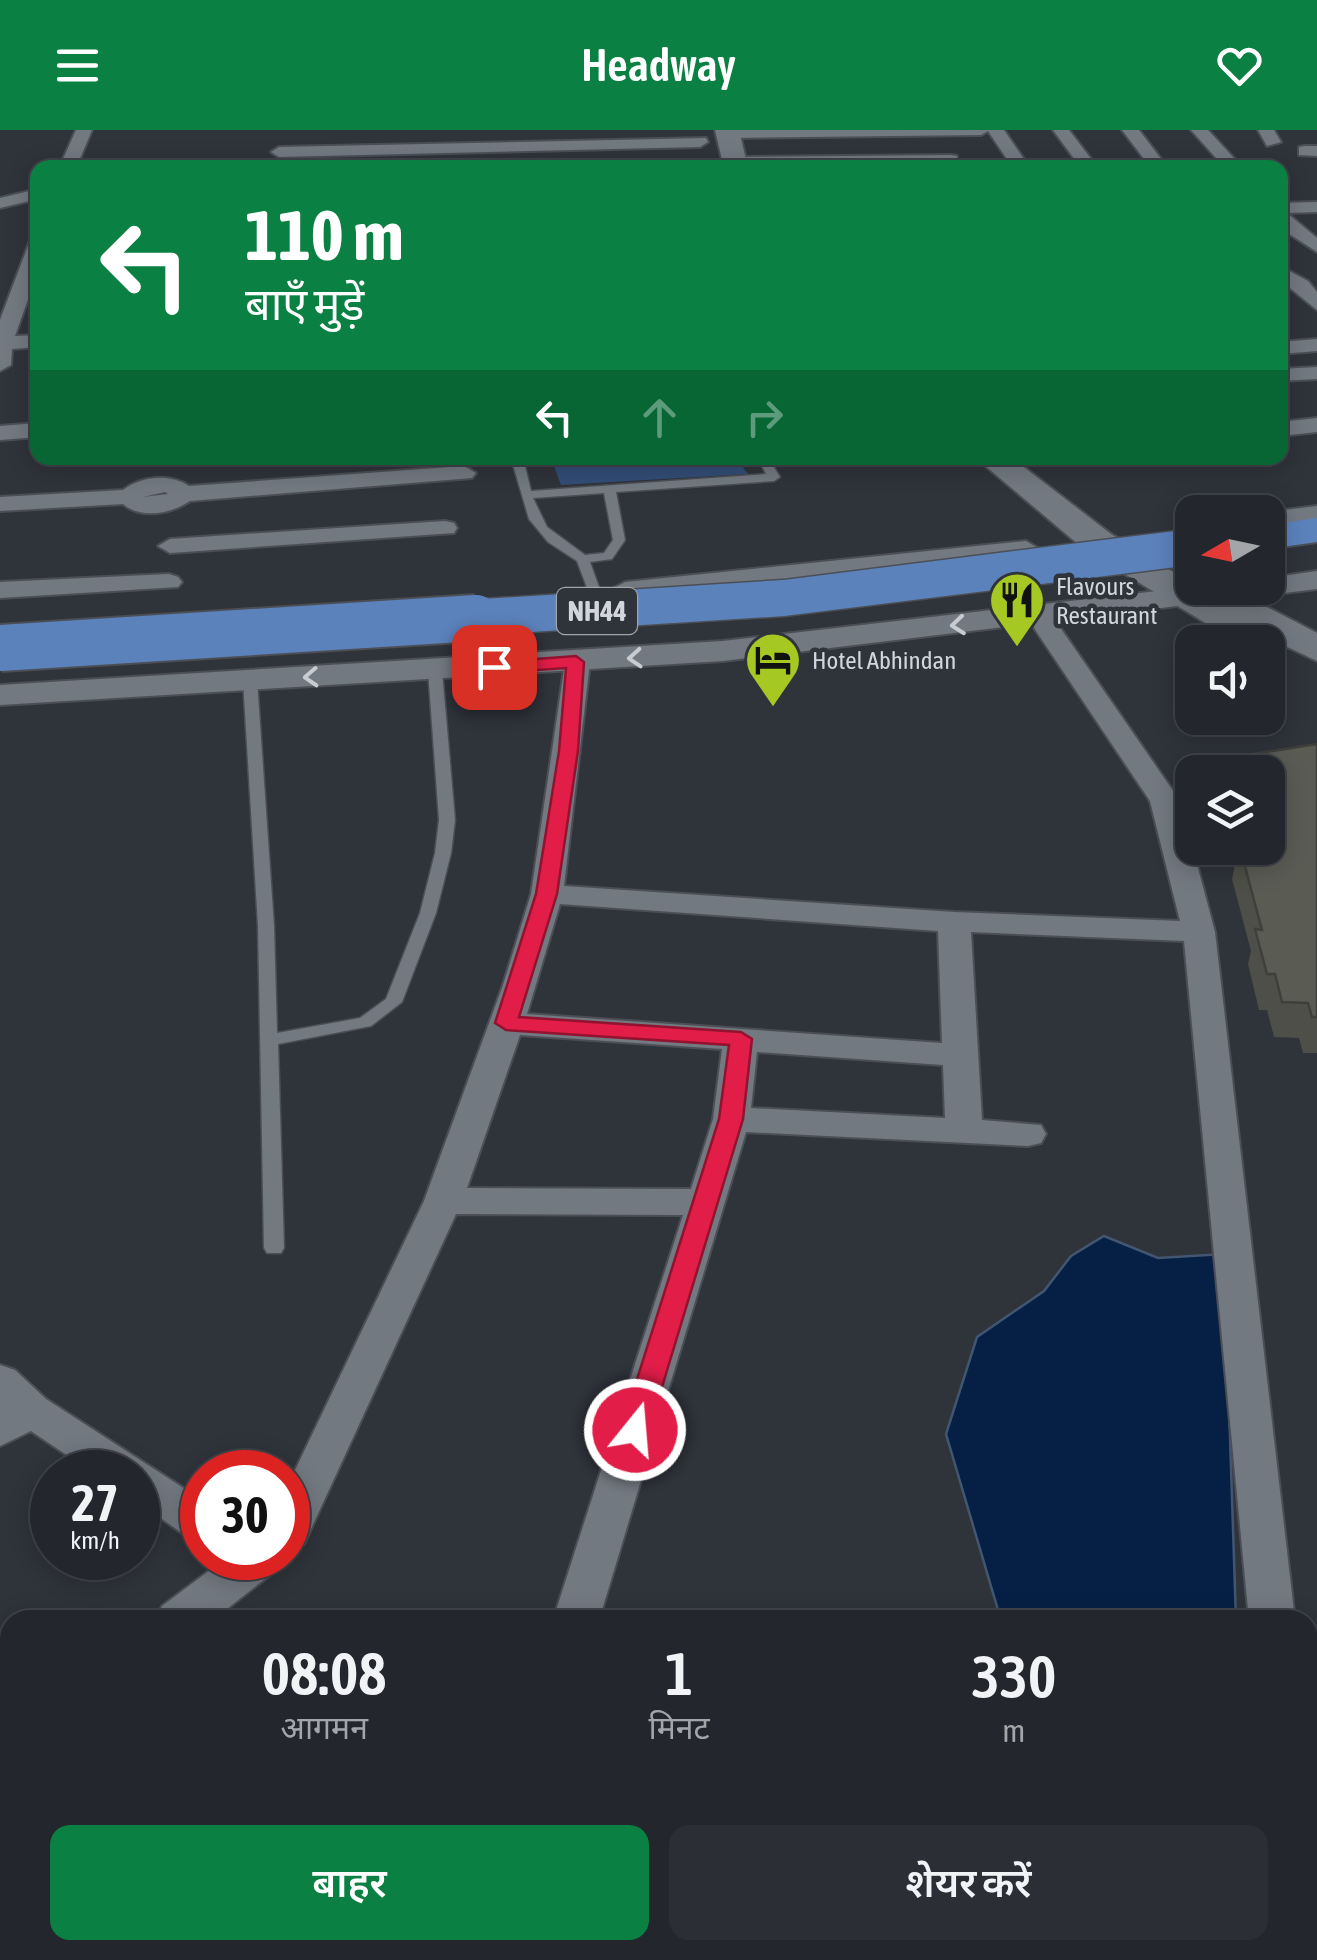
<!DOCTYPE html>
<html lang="hi">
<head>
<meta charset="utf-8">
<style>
  :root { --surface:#23262c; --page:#2b2e34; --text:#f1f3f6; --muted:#a3a5a9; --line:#404348; --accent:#0b8043 }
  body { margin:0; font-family:"Asap Condensed","Noto Sans Devanagari",sans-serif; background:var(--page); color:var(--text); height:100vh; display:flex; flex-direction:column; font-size:38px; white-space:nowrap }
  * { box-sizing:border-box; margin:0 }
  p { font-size:32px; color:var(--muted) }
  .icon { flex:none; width:55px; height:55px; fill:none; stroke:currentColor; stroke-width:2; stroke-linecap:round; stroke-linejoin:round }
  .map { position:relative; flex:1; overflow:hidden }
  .drawer { position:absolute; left:0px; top:1480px; width:1318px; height:350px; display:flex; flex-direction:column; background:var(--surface); border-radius:30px 30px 0 0; box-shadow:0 5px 25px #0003,0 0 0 2px var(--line) }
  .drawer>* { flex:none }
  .hud { position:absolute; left:30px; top:30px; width:1258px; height:305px; border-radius:20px; box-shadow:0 5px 25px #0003,0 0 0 2px var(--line); background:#0b8043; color:#fff; overflow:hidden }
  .needle { width:65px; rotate:261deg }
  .fabs { position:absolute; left:1175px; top:365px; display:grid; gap:20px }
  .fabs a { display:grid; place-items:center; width:110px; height:110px; border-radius:20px; background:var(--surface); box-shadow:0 5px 25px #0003,0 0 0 2px var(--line); font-size:50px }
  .speed { position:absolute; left:30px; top:1320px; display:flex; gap:20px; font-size:50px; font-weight:700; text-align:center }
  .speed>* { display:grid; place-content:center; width:130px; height:130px; border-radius:50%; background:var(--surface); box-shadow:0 5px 25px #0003,0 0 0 2px var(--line); line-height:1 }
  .speed small { font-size:25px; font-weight:400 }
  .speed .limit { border:15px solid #d22; background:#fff; color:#111 }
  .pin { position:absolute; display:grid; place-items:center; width:85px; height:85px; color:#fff; margin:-42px; border-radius:20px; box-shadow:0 5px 15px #0006 }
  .me { position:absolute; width:110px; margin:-55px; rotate:17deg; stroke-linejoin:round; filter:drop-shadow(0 0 8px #0008) }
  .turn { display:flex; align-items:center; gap:35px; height:210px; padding:0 50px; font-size:45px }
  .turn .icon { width:130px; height:130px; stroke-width:2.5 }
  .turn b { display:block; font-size:70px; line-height:85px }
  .lanes { display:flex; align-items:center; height:95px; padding:0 50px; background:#0003; justify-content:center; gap:50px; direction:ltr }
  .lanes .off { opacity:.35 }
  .eta { display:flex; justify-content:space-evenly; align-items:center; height:170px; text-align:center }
  .eta b { font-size:60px; font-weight:600; line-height:70px }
  .primary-button { display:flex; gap:20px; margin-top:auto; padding:20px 50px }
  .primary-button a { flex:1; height:115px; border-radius:20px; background:var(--accent); color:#fff; font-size:40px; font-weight:600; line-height:115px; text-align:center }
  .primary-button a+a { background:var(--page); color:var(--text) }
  header { display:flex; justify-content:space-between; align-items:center; height:130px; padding:0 50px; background:var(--accent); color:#fff; font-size:45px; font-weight:600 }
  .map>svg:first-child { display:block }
  .green { fill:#334d76 }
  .water { fill:#062045; stroke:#435671; stroke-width:2.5 }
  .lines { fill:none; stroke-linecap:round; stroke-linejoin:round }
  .service-casing { stroke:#4b4f55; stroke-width:3 }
  .minor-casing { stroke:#4b4f55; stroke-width:4 }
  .tertiary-casing { stroke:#4b4f55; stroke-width:4 }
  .secondary-casing { stroke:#4b4f55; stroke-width:4 }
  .trunk-casing { stroke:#4b4f55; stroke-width:4 }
  .service { fill:#737981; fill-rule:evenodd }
  .minor { fill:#737981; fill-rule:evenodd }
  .tertiary { fill:#737981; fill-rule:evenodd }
  .secondary { fill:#737981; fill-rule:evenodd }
  .trunk { fill:#5c82bc; fill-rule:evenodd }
  .trunk-bridge-far1-casing { stroke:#4b4f55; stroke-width:39; stroke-linecap:butt }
  .trunk-bridge-casing { stroke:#4b4f55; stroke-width:50; stroke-linecap:butt }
  .trunk-bridge-far1 { stroke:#5c82bc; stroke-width:36 }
  .trunk-bridge { stroke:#5c82bc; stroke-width:46 }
  .wall { fill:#4d4f48 }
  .building { fill:#5a5c54; stroke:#3f403b; stroke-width:2.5 }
  .oneway { stroke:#c8ccd0 }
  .route { fill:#e11d48; stroke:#92132f; stroke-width:2.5 }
  .labels { text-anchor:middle; stroke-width:9; stroke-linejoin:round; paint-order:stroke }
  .far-poi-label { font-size:25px; fill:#d2d5d9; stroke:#2f333a; text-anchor:start }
  .shield { fill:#2f333a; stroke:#a1a4a9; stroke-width:2.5 }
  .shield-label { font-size:28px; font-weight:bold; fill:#d2d5d9 }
</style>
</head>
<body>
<header><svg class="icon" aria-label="menu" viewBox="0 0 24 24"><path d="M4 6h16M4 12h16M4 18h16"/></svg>Headway<svg class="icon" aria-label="heart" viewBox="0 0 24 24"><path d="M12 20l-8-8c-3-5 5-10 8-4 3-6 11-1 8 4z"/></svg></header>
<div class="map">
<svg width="1317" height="1830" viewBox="0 0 1317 1830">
  <rect width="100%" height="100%" fill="#2f333a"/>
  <!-- green -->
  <path class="green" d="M 551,328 L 736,328 L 748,344 L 561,355 Z"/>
  <!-- water -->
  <path class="water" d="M 1104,1106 L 1158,1128 L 1224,1124 L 1236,1490 L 1001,1490 L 946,1304 L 977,1207 L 1044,1161 L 1071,1126 Z
    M 1098,1820 L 1244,1820 L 1244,1830 L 1101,1830 Z"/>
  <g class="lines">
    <!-- service casing -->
    <g class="service-casing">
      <path id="service" d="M 511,328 L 523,328 L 531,361 L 766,344 L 758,328 L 768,328 L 780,347 L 774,351 L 616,362 L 625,410 L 612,429 L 590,432 L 601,463 L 595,467 L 589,463 L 577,431 L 548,412 L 529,389 ZM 604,363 L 613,410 L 604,423 L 585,425 L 547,397 L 533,368 Z
        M 435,536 L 442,540 L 455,690 L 451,723 L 436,783 L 402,872 L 371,896 L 278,914 L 284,1118 L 281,1123 L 267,1123 L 264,1118 L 258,796 L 243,550 L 250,546 L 257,550 L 274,796 L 277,903 L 360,888 L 386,869 L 420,783 L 435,723 L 439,690 L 428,540 Z"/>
    </g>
    <!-- minor casing -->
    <g class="minor-casing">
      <path id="minor" d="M 76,0 L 92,0 L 76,38 L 59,38 Z
        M 721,0 L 1004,0 L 1030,38 L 1013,38 L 988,1 L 981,5 L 727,8 L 721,6 Z
        M 1053,0 L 1069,0 L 1098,38 L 1081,38 Z
        M 1122,0 L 1139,0 L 1168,38 L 1151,38 Z
        M 1191,0 L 1208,0 L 1243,38 L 1225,38 Z
        M 1258,0 L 1274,0 L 1281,12 L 1267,16 Z
        M 706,8 L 708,12 L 700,17 L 279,27 L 271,22 L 279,17 Z
        M 1305,16 L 1317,16 L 1317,26 L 1299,25 L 1299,17 Z
        M 951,25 L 957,26 L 957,34 L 734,37 L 725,32 L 734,27 Z
        M 38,59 L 38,69 L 0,78 L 0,68 Z
        M 1317,72 L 1317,82 L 1287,83 L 1317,108 L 1317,122 L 1280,98 L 1280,73 Z
        M 38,108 L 38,141 L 15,206 L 38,205 L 38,217 L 12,219 L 11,235 L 0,241 L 0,190 L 29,113 Z
        M 1280,136 L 1308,151 L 1317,162 L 1317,180 L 1280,150 Z
        M 1317,209 L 1317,221 L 1280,224 L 1280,212 Z
        M 1317,237 L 1317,249 L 1280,251 L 1280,239 Z
        M 1317,288 L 1317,302 L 1280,306 L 1280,292 Z
        M 38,293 L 38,307 L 0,310 L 0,296 Z
        M 1020,328 L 1047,328 L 1035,335 Z
        M 464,336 L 476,343 L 472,348 L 190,371 C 172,383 142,390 123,374 L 0,381 L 0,367 L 123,360 C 141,346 170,343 189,356 ZM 165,362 L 168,364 L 143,367 Z
        M 445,391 L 454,393 L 457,398 L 454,403 L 170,423 L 158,416 L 170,409 Z
        M 169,444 L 178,447 L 182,452 L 178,457 L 0,468 L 0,452 Z
        M 1039,478 L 1048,480 L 1180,671 L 1215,802 L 1295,1490 L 1249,1490 L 1184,811 L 971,802 L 982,990 L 1041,995 L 1046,1004 L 1041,1013 L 1028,1016 L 746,1002 L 599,1490 L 553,1490 L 683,1085 L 456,1084 L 310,1401 L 304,1414 L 288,1419 L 288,1355 L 424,1071 L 503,855 L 531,764 L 566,526 L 586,526 L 590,532 L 564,756 L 954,782 L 1180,791 L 1150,671 L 1026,486 ZM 560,774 L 938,801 L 942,913 L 527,884 ZM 520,905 L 722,919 L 713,989 L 691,1059 L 467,1058 ZM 757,922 L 943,935 L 945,988 L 751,978 Z
        M 0,1235 L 15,1240 L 46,1269 L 202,1370 L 202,1411 L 186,1406 L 138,1372 L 138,1342 L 92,1342 L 31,1301 L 0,1316 Z
        M 226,1428 L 282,1428 L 275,1441 L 213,1490 L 156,1490 L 162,1476 Z
        M 10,1582 L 10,1629 L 0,1633 L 0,1586 Z
        M 1308,1795 L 1317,1799 L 1317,1830 L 1281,1830 L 1279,1820 L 1308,1820 Z
        M 238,1820 L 300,1820 L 295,1830 L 234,1830 Z
        M 479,1820 L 533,1820 L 529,1830 L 475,1830 Z"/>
    </g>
    <!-- tertiary casing -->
    <g class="tertiary-casing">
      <path id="tertiary" d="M 1317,376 L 1317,394 L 1268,400 L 1267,382 Z
        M 1026,411 L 1041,420 L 1037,426 L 775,458 L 625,470 L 609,461 L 625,452 Z
        M 1317,441 L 1317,459 L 723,531 L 0,575 L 0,555 L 723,511 L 1192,457 L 1268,458 L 1268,448 Z"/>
    </g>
    <!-- secondary casing -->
    <g class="secondary-casing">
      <path id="secondary" d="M 715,0 L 739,0 L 748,38 L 724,38 Z
        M 976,328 L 1012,328 L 1111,404 L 1221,471 L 1238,462 L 1317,503 L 1317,531 L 1281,514 L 1268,522 L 1268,512 L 1237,512 L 1085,420 Z"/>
    </g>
    <!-- trunk casing -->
    <g class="trunk-casing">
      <path id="trunk" d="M 1317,388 L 1317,412 L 1268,419 L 1268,395 Z"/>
    </g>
    <!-- service -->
    <use href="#service" class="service"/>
    <!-- minor -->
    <use href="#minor" class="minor"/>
    <!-- tertiary -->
    <use href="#tertiary" class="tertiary"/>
    <!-- secondary -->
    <use href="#secondary" class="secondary"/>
    <!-- trunk -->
    <use href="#trunk" class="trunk"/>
    <!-- trunk-bridge-far1 casing -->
    <g class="trunk-bridge-far1-casing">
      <path id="trunk-bridge-far1" d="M 437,490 L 784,468 L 1192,417"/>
    </g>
    <!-- trunk-bridge casing -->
    <g class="trunk-bridge-casing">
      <path id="trunk-bridge" d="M 0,518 L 476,488"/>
    </g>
    <!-- trunk-bridge-far1 -->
    <use href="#trunk-bridge-far1" class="trunk-bridge-far1"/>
    <!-- trunk-bridge -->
    <use href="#trunk-bridge" class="trunk-bridge"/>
  </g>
  <!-- wall -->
  <path class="wall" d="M 1317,614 L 1317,923 L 1303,923 L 1299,908 L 1274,907 L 1267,880 L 1259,880 L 1248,834 L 1251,821 L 1232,749 L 1235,735 L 1230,718 L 1268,718 L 1268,642 L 1212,642 L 1215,630 Z"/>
  <!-- building -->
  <path class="building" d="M 1317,614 L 1317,887 L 1312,887 L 1308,873 L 1282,872 L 1275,844 L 1267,844 L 1255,799 L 1262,800 L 1240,718 L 1268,718 L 1268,642 L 1220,642 L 1214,637 L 1220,636 L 1215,630 Z"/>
  <!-- one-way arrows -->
  <defs><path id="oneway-chevron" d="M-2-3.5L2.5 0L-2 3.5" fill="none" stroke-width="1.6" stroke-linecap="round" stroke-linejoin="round" transform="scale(2.5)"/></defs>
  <g class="oneway">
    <use href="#oneway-chevron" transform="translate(958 495) rotate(174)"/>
    <use href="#oneway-chevron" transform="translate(635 528) rotate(176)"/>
    <use href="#oneway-chevron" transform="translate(311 547) rotate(177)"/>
  </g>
  <!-- route -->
  <path class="route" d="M 576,526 L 584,532 L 578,621 L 557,764 L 519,887 L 741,902 L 752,909 L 743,989 L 649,1300 L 645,1308 L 625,1308 L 621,1300 L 719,989 L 729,915 L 506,900 L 495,893 L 536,764 L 559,621 L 566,538 L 494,543 L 485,537 L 494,532 Z"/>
  <!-- icons -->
  <defs>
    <g id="restaurant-pin" transform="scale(2.875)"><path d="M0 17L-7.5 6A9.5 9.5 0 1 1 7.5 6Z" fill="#a5c822" stroke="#2f333a"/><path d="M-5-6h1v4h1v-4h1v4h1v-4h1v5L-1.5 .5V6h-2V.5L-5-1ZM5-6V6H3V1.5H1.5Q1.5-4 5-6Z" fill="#111"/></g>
    <g id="hotel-pin" transform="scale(2.875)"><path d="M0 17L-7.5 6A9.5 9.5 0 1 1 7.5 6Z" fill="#a5c822" stroke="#2f333a"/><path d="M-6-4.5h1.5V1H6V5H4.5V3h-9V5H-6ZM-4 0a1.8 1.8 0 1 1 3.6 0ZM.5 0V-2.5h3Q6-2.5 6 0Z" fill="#111"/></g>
  </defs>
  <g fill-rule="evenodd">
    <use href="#restaurant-pin" x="1017" y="470"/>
    <use href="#hotel-pin" x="773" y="530"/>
  </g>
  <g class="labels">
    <!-- far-poi labels -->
    <g class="far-poi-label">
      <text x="1056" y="465">Flavours<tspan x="1056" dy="29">Restaurant</tspan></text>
      <text x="812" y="539">Hotel Abhindan</text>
    </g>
    <!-- shield labels -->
    <rect class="shield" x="557" y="458" width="80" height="46" rx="8"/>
    <g class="shield-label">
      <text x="597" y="491">NH44</text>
    </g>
  </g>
</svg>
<div class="fabs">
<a><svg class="needle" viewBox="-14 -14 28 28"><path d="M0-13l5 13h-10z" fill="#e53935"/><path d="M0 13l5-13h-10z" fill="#a3a5a9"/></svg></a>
<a><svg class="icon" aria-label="sound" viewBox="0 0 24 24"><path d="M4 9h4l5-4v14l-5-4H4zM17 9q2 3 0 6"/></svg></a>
<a><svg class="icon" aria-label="layers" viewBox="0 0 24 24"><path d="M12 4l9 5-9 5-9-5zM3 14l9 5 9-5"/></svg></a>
</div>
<div class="speed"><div>27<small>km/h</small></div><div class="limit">30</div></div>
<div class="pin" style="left:494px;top:537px;background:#d93025"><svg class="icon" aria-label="arrive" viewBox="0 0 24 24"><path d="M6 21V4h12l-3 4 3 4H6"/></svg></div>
<svg class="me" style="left:635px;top:1300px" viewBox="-20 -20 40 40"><circle r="17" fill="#e11d48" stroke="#fff" stroke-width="3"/><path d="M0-11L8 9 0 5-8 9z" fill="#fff"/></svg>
<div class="hud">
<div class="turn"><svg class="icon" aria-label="left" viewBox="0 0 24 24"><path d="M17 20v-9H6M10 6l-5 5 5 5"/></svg><div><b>110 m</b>बाएँ मुड़ें</div></div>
<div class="lanes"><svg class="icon" aria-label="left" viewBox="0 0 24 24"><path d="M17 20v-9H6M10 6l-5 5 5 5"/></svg><svg class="icon off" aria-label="ahead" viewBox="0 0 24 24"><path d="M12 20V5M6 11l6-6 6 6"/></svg><svg class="icon off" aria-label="right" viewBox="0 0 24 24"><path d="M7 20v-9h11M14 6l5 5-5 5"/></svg></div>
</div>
<section class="drawer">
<div class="eta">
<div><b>08:08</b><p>आगमन</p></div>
<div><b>1</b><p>मिनट</p></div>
<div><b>330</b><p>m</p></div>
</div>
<div class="primary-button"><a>बाहर</a><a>शेयर करें</a></div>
</section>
</div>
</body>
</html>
